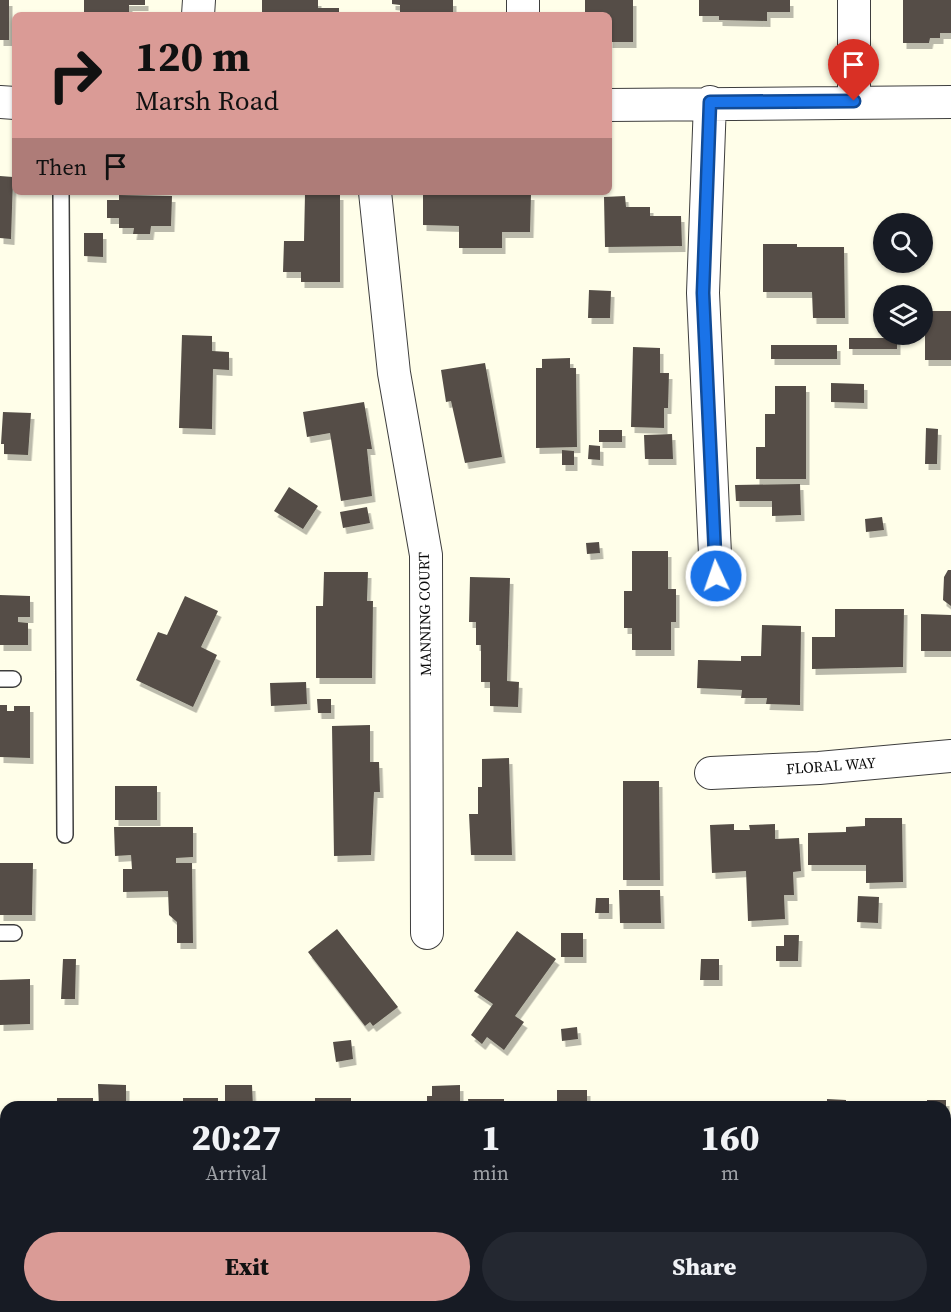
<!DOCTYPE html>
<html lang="en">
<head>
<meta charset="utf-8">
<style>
  :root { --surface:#171b24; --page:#242831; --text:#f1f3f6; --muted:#9ea1a6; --accent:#da9b96 }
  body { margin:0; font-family:"Source Serif 4",serif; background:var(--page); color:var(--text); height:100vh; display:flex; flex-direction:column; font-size:22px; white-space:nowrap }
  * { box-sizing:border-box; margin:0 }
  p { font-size:20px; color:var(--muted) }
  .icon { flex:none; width:33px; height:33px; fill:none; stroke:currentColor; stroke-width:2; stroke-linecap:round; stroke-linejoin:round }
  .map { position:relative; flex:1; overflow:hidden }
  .side { position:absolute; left:0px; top:1101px; width:951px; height:212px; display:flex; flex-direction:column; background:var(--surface); border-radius:18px 18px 0 0; box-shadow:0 2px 4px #0004 }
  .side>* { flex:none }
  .hud { position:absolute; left:12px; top:12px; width:600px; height:183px; border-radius:9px; box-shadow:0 2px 4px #0004; background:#da9b96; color:#111; overflow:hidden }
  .tools { position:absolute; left:873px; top:213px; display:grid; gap:12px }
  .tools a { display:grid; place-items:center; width:60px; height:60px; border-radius:50%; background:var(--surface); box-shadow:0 2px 4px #0004; font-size:30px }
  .pin { position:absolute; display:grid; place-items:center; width:51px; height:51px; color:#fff; margin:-62px -26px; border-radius:50% 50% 50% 0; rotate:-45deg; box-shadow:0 0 6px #0007 }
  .pin .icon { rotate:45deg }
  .me { position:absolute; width:66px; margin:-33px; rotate:357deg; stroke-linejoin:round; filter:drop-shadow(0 0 4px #0008) }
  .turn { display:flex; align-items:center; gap:21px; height:126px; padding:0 24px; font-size:27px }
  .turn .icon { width:78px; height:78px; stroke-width:2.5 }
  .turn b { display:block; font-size:42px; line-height:51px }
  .then { display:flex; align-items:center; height:57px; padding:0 24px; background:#0003; gap:12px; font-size:22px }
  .eta { display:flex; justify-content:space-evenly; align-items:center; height:102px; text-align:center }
  .eta b { font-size:36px; font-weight:800; line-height:42px }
  .action { display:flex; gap:12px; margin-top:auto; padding:12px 24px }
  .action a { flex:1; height:69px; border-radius:36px; background:var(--accent); color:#111; font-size:24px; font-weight:800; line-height:69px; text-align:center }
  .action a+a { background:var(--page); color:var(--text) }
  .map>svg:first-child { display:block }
  .building { fill:#544e47; filter:url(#shadow) }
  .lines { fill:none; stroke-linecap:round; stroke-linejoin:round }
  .lane-casing { stroke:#3e3e3e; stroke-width:18 }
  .street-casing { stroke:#3e3e3e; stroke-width:34 }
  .lane { stroke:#fff; stroke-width:15 }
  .street { stroke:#fff; stroke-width:32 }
  .route-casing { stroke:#114b97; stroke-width:15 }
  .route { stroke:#1a73e8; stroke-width:10 }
  .labels { text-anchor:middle; stroke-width:6; stroke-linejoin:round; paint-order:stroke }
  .street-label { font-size:15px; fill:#0b0b0b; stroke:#fff }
</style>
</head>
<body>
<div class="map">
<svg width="951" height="1312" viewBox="0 0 951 1312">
  <defs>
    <filter id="shadow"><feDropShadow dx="3.5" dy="6" stdDeviation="0" flood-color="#0004"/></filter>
  </defs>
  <rect width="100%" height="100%" fill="#fffee9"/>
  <!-- building -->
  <path class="building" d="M 0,0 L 9,0 L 9,40 L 0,40 Z
    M 84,0 L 145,0 L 145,5 L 129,5 L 129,15 L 84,15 Z
    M 262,0 L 318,0 L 318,8 L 339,8 L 339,15 L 262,15 Z
    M 392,0 L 453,0 L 453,15 L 400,15 L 400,5 L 392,4 Z
    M 585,0 L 633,0 L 633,42 L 609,42 L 609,15 L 585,15 Z
    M 699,0 L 790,0 L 790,12 L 767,12 L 767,21 L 719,20 L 719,16 L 699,16 Z
    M 903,0 L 951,0 L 951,33 L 940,33 L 940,38 L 930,38 L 929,43 L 903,43 Z
    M 0,176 L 13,177 L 11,239 L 0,238 Z
    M 423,193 L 531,194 L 530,232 L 502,232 L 502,248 L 459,248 L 459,226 L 423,225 Z
    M 305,194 L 340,194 L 340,282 L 301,282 L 301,272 L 283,272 L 284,241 L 304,241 Z
    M 119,195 L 172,196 L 171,226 L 151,226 L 150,234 L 133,234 L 134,228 L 119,228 L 119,218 L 107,218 L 107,200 L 119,200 Z
    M 625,196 L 626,207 L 650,207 L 650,216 L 681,216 L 682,246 L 605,247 L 604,197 Z
    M 84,233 L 103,233 L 103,257 L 84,256 Z
    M 763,244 L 797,244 L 797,247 L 844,247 L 845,318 L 813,318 L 812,292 L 763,292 Z
    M 589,290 L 611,291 L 610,318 L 588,318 Z
    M 925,311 L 951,311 L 951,360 L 925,360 Z
    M 182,335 L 212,336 L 212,351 L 229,352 L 229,370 L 213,369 L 212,429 L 179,428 Z
    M 849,338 L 897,338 L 897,349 L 849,349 Z
    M 771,345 L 837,345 L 837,359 L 771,359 Z
    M 633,347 L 660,348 L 660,373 L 669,373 L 668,408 L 664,408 L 664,428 L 631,427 Z
    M 570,358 L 570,368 L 576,368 L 577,447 L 536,448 L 536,368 L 542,368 L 542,359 Z
    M 485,363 L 502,457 L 465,463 L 451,401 L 446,402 L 441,370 Z
    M 831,383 L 864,384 L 864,403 L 831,402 Z
    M 775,386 L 806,386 L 806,479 L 756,479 L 756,447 L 765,447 L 765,414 L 775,414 Z
    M 364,402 L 372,449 L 367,449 L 372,496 L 341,501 L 330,433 L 307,437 L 303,412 Z
    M 3,412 L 31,413 L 28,455 L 4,454 L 4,444 L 1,444 Z
    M 926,428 L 938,429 L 937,464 L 925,464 Z
    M 599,430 L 622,430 L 622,442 L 599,442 Z
    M 672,434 L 673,459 L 645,459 L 644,435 Z
    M 589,445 L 600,446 L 600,460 L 588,459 Z
    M 562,450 L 574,451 L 574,465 L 562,465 Z
    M 800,484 L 801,515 L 772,516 L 772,501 L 736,501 L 735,485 Z
    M 289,487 L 318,506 L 303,529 L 274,511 Z
    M 367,507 L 370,523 L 343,528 L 340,512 Z
    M 882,517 L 884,530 L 866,532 L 865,519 Z
    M 599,542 L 600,553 L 587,554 L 586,543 Z
    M 632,551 L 668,551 L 668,589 L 676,589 L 676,622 L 671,622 L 671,650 L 632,650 L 632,628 L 624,628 L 624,591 L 632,591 Z
    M 948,570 L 951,570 L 951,606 L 943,600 L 944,577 Z
    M 324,572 L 368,572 L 367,601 L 373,601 L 372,678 L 316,678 L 316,606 L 323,606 Z
    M 470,577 L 510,578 L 507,681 L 519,682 L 518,707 L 490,706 L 490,682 L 481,682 L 481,645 L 476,645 L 476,622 L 469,622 Z
    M 0,595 L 30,596 L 30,617 L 18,617 L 18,622 L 28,623 L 28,645 L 0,645 Z
    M 185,596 L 218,611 L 201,647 L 217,655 L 193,707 L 136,680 L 158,632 L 167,635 Z
    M 835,609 L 904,609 L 903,667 L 812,669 L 812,637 L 835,637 Z
    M 921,614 L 951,615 L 951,651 L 921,651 Z
    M 762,625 L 801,626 L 800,705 L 766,704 L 767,698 L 741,698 L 742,690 L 697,688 L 698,660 L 741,661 L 741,656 L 761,656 Z
    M 306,682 L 307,704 L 271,706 L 270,683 Z
    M 317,699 L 331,699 L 331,713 L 318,713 Z
    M 0,705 L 7,705 L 7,711 L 14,711 L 14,706 L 30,706 L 30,758 L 0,757 Z
    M 370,725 L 370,762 L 379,762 L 380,792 L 374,792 L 371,855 L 334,856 L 332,726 Z
    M 509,758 L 512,855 L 471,855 L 469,814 L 478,814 L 478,787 L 482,787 L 482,759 Z
    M 623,781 L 659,781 L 660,880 L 623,880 Z
    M 115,786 L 157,786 L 157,820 L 115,820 Z
    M 865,818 L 902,818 L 903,882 L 866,883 L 866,865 L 808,865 L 808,833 L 846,832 L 846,827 L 865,826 Z
    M 734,824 L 734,830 L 750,830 L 749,825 L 775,824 L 775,839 L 799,838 L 801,871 L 793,872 L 794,895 L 784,895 L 785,919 L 748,921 L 746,871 L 712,873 L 710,825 Z
    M 114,827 L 193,827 L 193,857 L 176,858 L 176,863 L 192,863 L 193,943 L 177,943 L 177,922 L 169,915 L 168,891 L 123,892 L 123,869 L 132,869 L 131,855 L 115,856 Z
    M 0,863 L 33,863 L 32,915 L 0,915 Z
    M 619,890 L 660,890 L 661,923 L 620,923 Z
    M 858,896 L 879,897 L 878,923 L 857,922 Z
    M 596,898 L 609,898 L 609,913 L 595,913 Z
    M 337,929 L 398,1007 L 373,1026 L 370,1022 L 365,1026 L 308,952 Z
    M 517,931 L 556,959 L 515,1016 L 524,1022 L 504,1050 L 487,1037 L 482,1044 L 471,1035 L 493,1004 L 474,991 Z
    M 561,933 L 583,933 L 583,957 L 561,957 Z
    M 784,935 L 799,935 L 798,961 L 776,961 L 776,946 L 784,946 Z
    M 63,959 L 76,959 L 75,999 L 61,999 Z
    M 701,959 L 719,959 L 719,980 L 700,980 Z
    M 30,979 L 30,1024 L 0,1025 L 0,980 Z
    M 577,1027 L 578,1039 L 562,1041 L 561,1029 Z
    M 351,1040 L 353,1059 L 336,1062 L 333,1042 Z
    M 98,1084 L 126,1085 L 126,1107 L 99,1107 Z
    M 225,1085 L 252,1085 L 253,1107 L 225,1107 Z
    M 460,1085 L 460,1107 L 432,1107 L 432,1103 L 427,1103 L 427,1096 L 432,1096 L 432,1086 Z
    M 557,1090 L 587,1090 L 587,1107 L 557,1107 Z
    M 57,1098 L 93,1098 L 93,1107 L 57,1107 Z
    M 183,1098 L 218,1098 L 218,1107 L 183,1107 Z
    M 315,1098 L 351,1098 L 351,1107 L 315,1107 Z
    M 468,1099 L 504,1099 L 504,1107 L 469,1107 Z
    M 827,1099 L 846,1100 L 846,1105 L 868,1107 L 827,1107 Z
    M 927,1100 L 946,1100 L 946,1107 L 927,1107 Z
    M 0,1130 L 6,1130 L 6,1182 L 0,1182 Z
    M 6,1306 L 54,1306 L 54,1312 L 6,1312 Z
    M 230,1306 L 275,1306 L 275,1312 L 230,1312 Z
    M 284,1306 L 329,1306 L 329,1312 L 284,1312 Z
    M 335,1306 L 383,1306 L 383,1312 L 335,1312 Z
    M 393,1306 L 438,1306 L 438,1312 L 393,1312 Z
    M 445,1306 L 494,1306 L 494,1312 L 445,1312 Z
    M 500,1306 L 545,1306 L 545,1312 L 500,1312 Z
    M 555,1306 L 601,1306 L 601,1312 L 555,1312 Z
    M 748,1306 L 796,1306 L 796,1312 L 748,1312 Z
    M 821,1306 L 877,1306 L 877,1310 L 821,1312 Z"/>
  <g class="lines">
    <!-- lane casing -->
    <g class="lane-casing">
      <path id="lane" d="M 61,192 L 65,835
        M 0,679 L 13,679
        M 0,933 L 14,933"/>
    </g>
    <!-- street casing -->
    <g class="street-casing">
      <path id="street" d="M 198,15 L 199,0
        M 523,15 L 523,0
        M 854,101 L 854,0
        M 0,102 L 15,103
        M 710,102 L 703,293 L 716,576
        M 609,105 L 951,102
        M 375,192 L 394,373 L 426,555 L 427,933
        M 711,773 L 819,768 L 951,756
        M 945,1192 L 951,1192
        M 0,1217 L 6,1217
        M 141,1306 L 141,1312
        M 688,1306 L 688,1312"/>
    </g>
    <!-- lane -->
    <use href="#lane" class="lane"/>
    <!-- street -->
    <use href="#street" class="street"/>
  </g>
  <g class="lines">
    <!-- route casing -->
    <g class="route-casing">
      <path id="route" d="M 716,576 L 703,293 L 710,102 L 854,101"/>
    </g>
    <!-- route -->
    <use href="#route" class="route"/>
  </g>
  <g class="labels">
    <!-- street labels -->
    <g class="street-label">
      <text transform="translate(425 614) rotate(-91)" y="5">MANNING COURT</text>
      <text transform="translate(831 766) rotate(-4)" y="5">FLORAL WAY</text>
    </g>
  </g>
</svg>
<div class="tools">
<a><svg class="icon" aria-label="search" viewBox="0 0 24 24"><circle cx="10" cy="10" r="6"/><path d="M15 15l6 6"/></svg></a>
<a><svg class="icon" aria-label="layers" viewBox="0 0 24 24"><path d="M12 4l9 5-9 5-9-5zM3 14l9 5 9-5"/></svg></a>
</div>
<div class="pin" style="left:854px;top:101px;background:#d93025"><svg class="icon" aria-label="arrive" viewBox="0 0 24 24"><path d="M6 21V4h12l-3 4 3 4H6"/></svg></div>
<svg class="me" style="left:716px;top:576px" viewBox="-20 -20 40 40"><circle r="17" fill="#1a73e8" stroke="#fff" stroke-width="3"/><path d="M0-11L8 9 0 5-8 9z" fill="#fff"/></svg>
<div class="hud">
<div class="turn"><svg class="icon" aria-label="right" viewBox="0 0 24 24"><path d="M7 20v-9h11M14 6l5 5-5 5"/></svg><div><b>120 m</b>Marsh Road</div></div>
<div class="then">Then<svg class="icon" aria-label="arrive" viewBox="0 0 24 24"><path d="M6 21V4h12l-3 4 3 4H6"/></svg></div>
</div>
<section class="side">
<div class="eta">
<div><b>20:27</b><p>Arrival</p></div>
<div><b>1</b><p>min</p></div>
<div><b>160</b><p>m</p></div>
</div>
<div class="action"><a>Exit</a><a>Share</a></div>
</section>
</div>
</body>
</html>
